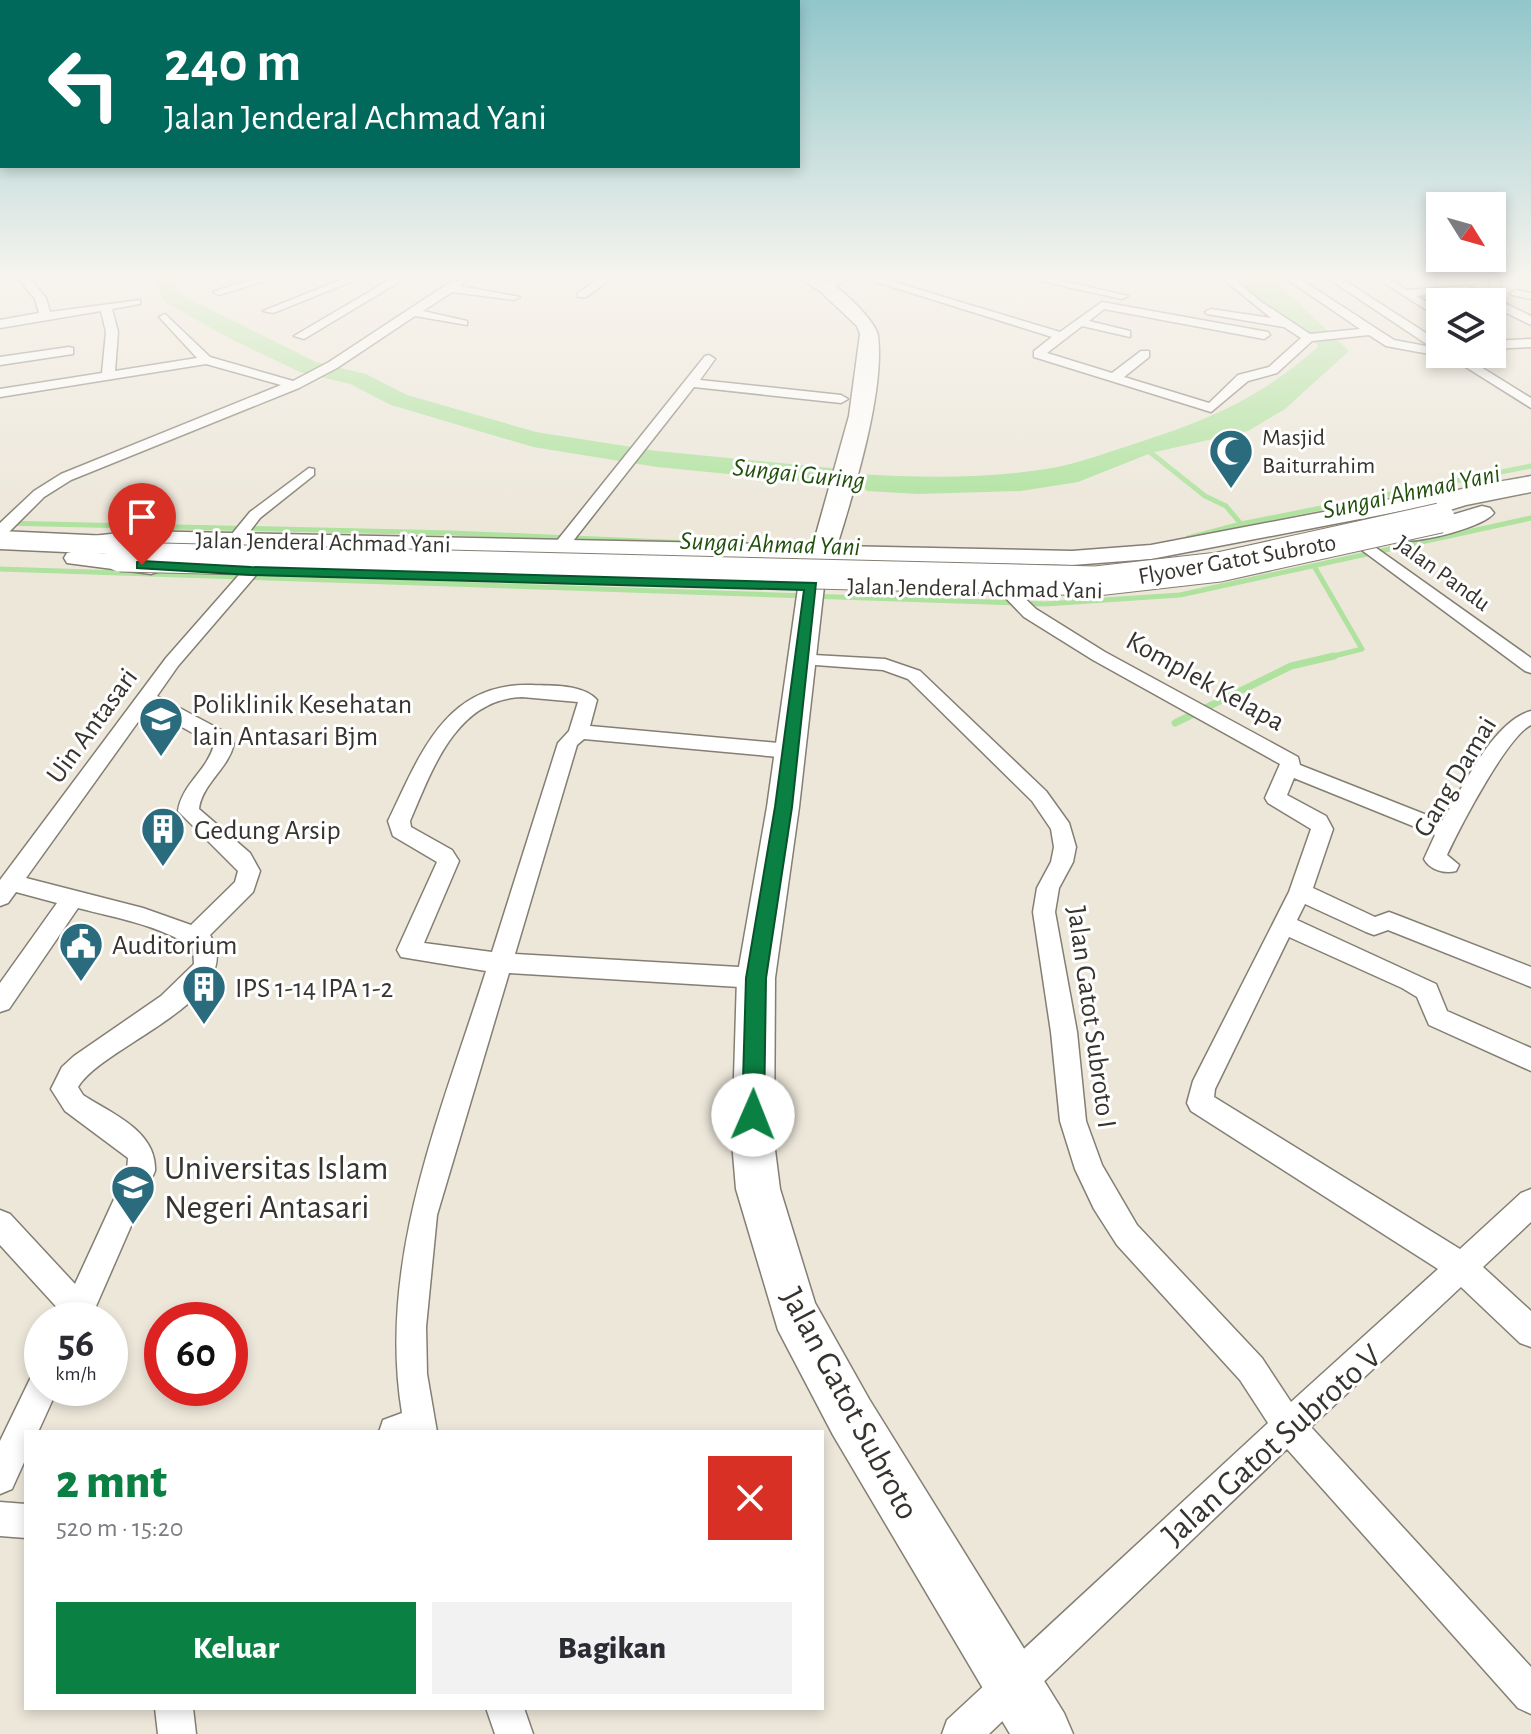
<!DOCTYPE html>
<html lang="id">
<head>
<meta charset="utf-8">
<style>
  :root { --surface:#fff; --page:#f2f2f3; --text:#2b2b33; --muted:#7c7c81; --accent:#0b8043 }
  body { margin:0; font-family:"Alegreya Sans",sans-serif; background:var(--page); color:var(--text); height:100vh; display:flex; flex-direction:column; font-size:30px; white-space:nowrap }
  * { box-sizing:border-box; margin:0 }
  p { font-size:26px; color:var(--muted) }
  .icon { flex:none; width:44px; height:44px; fill:none; stroke:currentColor; stroke-width:2; stroke-linecap:round; stroke-linejoin:round }
  .map { position:relative; flex:1; overflow:hidden }
  .side { position:absolute; left:24px; top:1430px; width:800px; height:280px; display:flex; flex-direction:column; background:var(--surface); border-radius:0px; box-shadow:0 4px 12px #0003 }
  .side>* { flex:none }
  .hud { position:absolute; left:0px; top:0px; width:800px; height:168px; box-shadow:0 4px 12px #0003; background:#00695c; color:#fff; overflow:hidden }
  .needle { width:52px; rotate:127deg }
  .tools { position:absolute; left:1426px; top:192px; display:grid; gap:16px }
  .tools a { display:grid; place-items:center; width:80px; height:80px; border-radius:0px; background:var(--surface); box-shadow:0 4px 12px #0003; font-size:40px }
  .speed { position:absolute; left:24px; top:1302px; display:flex; gap:16px; font-size:40px; font-weight:700; text-align:center }
  .speed>* { display:grid; place-content:center; width:104px; height:104px; border-radius:50%; background:var(--surface); box-shadow:0 4px 12px #0003; line-height:1 }
  .speed small { font-size:20px; font-weight:400 }
  .speed .limit { border:12px solid #d22; background:#fff; color:#111 }
  .pin { position:absolute; display:grid; place-items:center; width:68px; height:68px; color:#fff; margin:-82px -34px; border-radius:50% 50% 50% 0; rotate:-45deg; box-shadow:0 0 8px #0007 }
  .pin .icon { rotate:45deg }
  .me { position:absolute; width:88px; margin:-44px; rotate:1deg; stroke-linejoin:round; filter:drop-shadow(0 0 6px #0008) }
  .turn { display:flex; align-items:center; gap:28px; height:168px; padding:0 32px; font-size:36px }
  .turn .icon { width:104px; height:104px; stroke-width:2.5 }
  .turn b { display:block; font-size:56px; line-height:68px }
  .round { display:grid; place-items:center; flex:none; width:84px; height:84px; border-radius:0px; background:var(--page) }
  .summary { display:flex; align-items:center; justify-content:space-between; height:136px; padding:0 32px }
  h1 { font-size:48px; font-weight:800; line-height:60px; color:var(--accent) }
  .button { display:flex; gap:16px; margin-top:auto; padding:16px 32px }
  .button a { flex:1; height:92px; border-radius:0px; background:var(--accent); color:#fff; font-size:32px; font-weight:800; line-height:92px; text-align:center }
  .button a+a { background:var(--page); color:var(--text) }
  .map>svg:first-child { display:block }
  .water { fill:#aee29e }
  .lines { fill:none; stroke-linecap:round; stroke-linejoin:round }
  .stream-far1 { stroke:#aee29e; stroke-width:5 }
  .stream { stroke:#aee29e; stroke-width:7 }
  .river { fill:#aee29e; fill-rule:evenodd }
  .street-casing { stroke:#847e73; stroke-width:3 }
  .primary-casing { stroke:#847e73; stroke-width:3 }
  .highway-casing { stroke:#847e73; stroke-width:3 }
  .street { fill:#fff; fill-rule:evenodd }
  .primary { fill:#fff; fill-rule:evenodd }
  .highway { fill:#fff; fill-rule:evenodd }
  .highway-bridge-casing { stroke:#847e73; stroke-width:31; stroke-linecap:butt }
  .highway-bridge { stroke:#fff; stroke-width:29 }
  .route { fill:#0b8043; stroke:#07532c; stroke-width:2 }
  .labels { text-anchor:middle; stroke-width:6; stroke-linejoin:round; paint-order:stroke }
  .far-poi-label { font-size:24px; fill:#37342f; stroke:#fff; text-anchor:start }
  .far-street-label { font-size:24px; fill:#37342f; stroke:#fff }
  .far-water-label { font-size:26px; font-style:italic; fill:#21500d; stroke:#fff }
  .street-label { font-size:28px; fill:#37342f; stroke:#fff }
  .poi-label { font-size:28px; fill:#37342f; stroke:#fff; text-anchor:start }
  .near-poi-label { font-size:34px; fill:#37342f; stroke:#fff; text-anchor:start }
  .near-street-label { font-size:34px; fill:#37342f; stroke:#fff }
</style>
</head>
<body>
<div class="map">
<svg width="1531" height="1734" viewBox="0 0 1531 1734">
  <rect width="100%" height="100%" fill="#ede7da"/>
  <!-- water -->
  <path class="water" d="M 1238,279 L 1273,279 L 1349,351 L 1285,409 L 1248,431 L 1151,453 L 1078,482 L 1021,491 L 918,494 L 867,491 L 862,486 L 778,476 L 778,469 C 867,475 974,484 1062,466 C 1089,460 1117,449 1143,441 C 1214,418 1262,396 1318,347 L 1314,338 L 1251,292 Z"/>
  <g class="lines">
    <!-- stream-far1 -->
    <path class="stream-far1" d="M 1146,449 L 1205,496 L 1226,506 L 1241,524
      M 0,523 L 452,533 L 689,543
      M 1188,538 L 1241,524 L 1531,466
      M 1314,566 L 1362,649 L 1326,658
      M 0,569 L 1045,604 L 1180,595 L 1531,518"/>
    <!-- stream -->
    <path class="stream" d="M 1175,723 L 1291,666 L 1334,656"/>
    <!-- river -->
    <path class="river" d="M 152,279 L 172,279 L 181,295 L 316,362 L 366,374 L 407,395 L 536,432 L 657,451 L 831,468 L 840,470 L 844,476 L 840,482 L 831,484 L 657,467 L 533,447 L 391,405 L 350,384 L 300,372 L 229,338 L 166,303 Z"/>
    <!-- street casing -->
    <g class="street-casing">
      <path id="street" d="M 19,279 L 30,279 L 46,298 L 50,312 L 140,300 L 140,304 L 112,309 L 118,332 L 115,371 L 197,358 L 161,319 L 159,317 L 165,314 L 210,357 L 293,381 L 329,362 L 455,279 L 468,279 L 460,286 L 520,297 L 514,300 L 452,292 L 423,311 L 467,321 L 467,325 L 415,316 L 337,368 L 299,388 L 71,480 L 44,497 L 6,535 L 0,537 L 0,523 L 34,491 L 61,474 L 281,385 L 206,364 L 0,397 L 0,389 L 102,373 L 106,332 L 101,311 L 0,328 L 0,320 L 39,313 L 35,299 Z
        M 252,279 L 269,279 L 219,295 L 213,292 Z
        M 343,279 L 358,279 L 273,313 L 263,311 Z
        M 391,279 L 404,279 L 304,339 L 294,336 Z
        M 598,279 L 611,279 L 586,297 L 578,297 L 578,293 Z
        M 833,279 L 847,279 L 830,289 L 822,289 L 822,285 Z
        M 867,279 L 884,279 L 1060,332 L 1102,302 L 1268,332 L 1270,335 L 1264,339 L 1104,309 L 1089,321 L 1130,331 L 1130,337 L 1082,326 L 1047,353 L 1112,373 L 1141,351 L 1149,351 L 1149,357 L 1124,377 L 1209,403 L 1238,375 L 1269,367 L 1301,338 L 1284,327 L 1207,314 L 1205,312 L 1211,309 L 1271,318 L 1223,279 L 1235,279 L 1260,301 L 1310,334 L 1360,329 L 1287,279 L 1300,279 L 1394,340 L 1431,347 L 1329,279 L 1342,279 L 1440,342 L 1440,354 L 1445,354 L 1440,356 L 1386,346 L 1369,335 L 1312,341 L 1277,373 L 1248,381 L 1211,412 L 1034,357 L 1034,351 L 1052,337 Z
        M 1032,279 L 1054,279 L 1128,296 L 1122,299 Z
        M 1378,279 L 1391,279 L 1406,290 L 1467,286 L 1488,295 L 1491,279 L 1501,279 L 1498,300 L 1531,316 L 1531,325 L 1492,306 L 1492,302 L 1484,302 L 1465,292 L 1416,296 L 1440,309 L 1440,317 L 1436,316 Z
        M 1516,290 L 1531,293 L 1531,299 L 1512,295 L 1510,293 Z
        M 1531,339 L 1531,347 L 1492,349 L 1492,341 Z
        M 69,347 L 73,348 L 73,354 L 0,365 L 0,357 Z
        M 1445,354 L 1460,354 L 1531,398 L 1531,408 Z
        M 709,355 L 715,359 L 700,380 L 841,395 L 848,399 L 841,403 L 694,387 L 566,550 L 554,550 L 552,547 L 705,356 Z
        M 309,468 L 314,469 L 314,475 L 260,518 L 241,543 L 229,543 L 227,540 L 250,512 Z
        M 1365,540 L 1531,658 L 1531,673 L 1525,671 L 1359,548 L 1359,542 Z
        M 251,566 L 257,568 L 259,571 L 257,574 L 178,666 L 157,696 L 223,731 L 234,744 C 228,769 202,784 199,809 L 250,853 L 260,871 L 253,892 L 210,935 C 250,998 103,1045 78,1087 L 83,1095 C 112,1114 157,1131 155,1171 L 90,1320 L 59,1320 L 62,1313 L 0,1245 L 0,1210 L 10,1214 L 75,1284 L 127,1171 L 128,1158 L 65,1111 L 51,1089 L 62,1067 L 74,1056 L 161,996 L 194,964 L 193,948 C 160,925 116,918 78,908 L 9,1009 L 0,1012 L 0,983 L 57,903 L 16,892 L 8,903 L 0,906 L 0,880 L 166,658 L 245,568 ZM 148,708 L 214,745 C 207,771 182,784 178,811 L 238,871 L 235,882 L 191,925 L 143,908 L 26,878 Z
        M 1006,585 L 1012,586 L 1036,609 L 1105,652 L 1298,757 L 1300,765 L 1442,821 C 1463,788 1493,721 1531,711 L 1531,725 C 1507,736 1459,829 1447,855 L 1459,865 L 1456,871 C 1445,874 1430,870 1424,859 L 1435,835 L 1294,778 L 1287,795 L 1326,816 L 1333,829 L 1313,888 L 1375,917 L 1389,912 L 1397,915 L 1531,967 L 1531,987 L 1388,930 L 1374,935 L 1366,932 L 1305,904 L 1297,920 L 1436,984 L 1447,1011 L 1531,1048 L 1531,1071 L 1429,1025 L 1417,997 L 1402,988 L 1289,937 L 1215,1089 L 1214,1097 L 1460,1249 L 1521,1193 L 1531,1189 L 1531,1222 L 1483,1267 L 1531,1311 L 1531,1347 L 1520,1343 L 1461,1287 L 1311,1427 L 1531,1667 L 1531,1714 L 1518,1708 L 1287,1449 L 989,1734 L 942,1734 L 947,1720 L 1268,1423 L 1240,1380 L 1117,1245 L 1094,1209 L 1075,1169 L 1060,1121 L 1051,1032 L 1033,912 L 1037,888 L 1051,862 L 1054,847 L 1051,829 L 1032,801 L 908,679 L 883,670 L 802,664 L 793,658 L 796,654 L 885,659 L 920,671 L 1046,791 L 1069,823 L 1076,847 L 1073,862 L 1059,888 L 1055,912 L 1077,1032 L 1086,1121 L 1102,1165 L 1137,1225 L 1262,1358 L 1291,1402 L 1438,1269 L 1191,1111 L 1187,1103 L 1193,1081 L 1289,892 L 1311,829 L 1268,803 L 1265,798 L 1280,764 L 1093,660 L 1024,617 L 998,590 Z
        M 532,685 C 552,686 583,684 597,700 L 590,726 L 790,744 L 800,751 L 790,758 L 584,739 L 577,745 L 515,954 L 756,968 L 765,971 L 768,978 L 765,985 L 756,988 L 509,973 L 437,1215 L 426,1327 L 427,1374 L 437,1432 L 379,1432 L 383,1420 L 402,1413 C 377,1261 441,1113 486,971 L 401,957 L 397,950 L 437,862 L 393,836 L 388,821 C 420,755 445,682 532,685 ZM 522,697 L 578,702 L 569,731 L 558,743 L 492,952 L 424,943 L 459,861 L 452,850 L 411,827 L 410,821 C 432,770 456,699 522,697 Z
        M 42,1372 L 42,1388 L 58,1388 L 38,1432 L 26,1432 L 26,1458 L 12,1489 L 0,1494 L 0,1441 L 31,1377 Z
        M 0,1502 L 26,1504 L 26,1538 L 0,1536 Z
        M 155,1708 L 193,1708 L 196,1734 L 158,1734 Z
        M 486,1708 L 524,1708 L 533,1734 L 495,1734 Z"/>
    </g>
    <!-- primary casing -->
    <g class="primary-casing">
      <path id="primary" d="M 800,279 C 807,279 817,278 824,280 C 838,284 877,322 878,336 C 885,391 854,491 837,546 L 1072,551 L 1151,545 L 1412,495 L 1468,493 L 1472,498 L 1468,503 L 1412,509 L 1151,559 L 1072,565 L 827,560 L 799,807 L 775,978 L 774,1142 L 780,1189 L 815,1303 L 869,1399 L 1064,1713 L 1073,1734 L 1010,1734 L 833,1435 L 778,1330 L 736,1189 L 732,1142 L 737,978 L 767,807 L 802,560 L 137,545 L 93,549 L 84,547 L 81,542 L 84,537 L 137,531 L 813,545 L 849,416 L 860,334 L 857,326 L 820,291 Z
        M 1482,506 L 1490,508 L 1494,513 C 1484,527 1418,544 1401,540 L 1398,535 L 1401,530 Z
        M 76,551 L 151,558 L 160,561 L 164,566 L 160,571 L 151,574 L 67,563 L 64,558 L 67,553 Z"/>
    </g>
    <!-- highway casing -->
    <g class="highway-casing">
      <path id="highway" d="M 1531,476 L 1531,492 L 1466,505 L 1424,518 L 1414,516 L 1410,510 C 1422,492 1507,481 1531,476 Z
        M 0,531 L 131,537 L 141,540 L 145,546 L 141,552 L 131,555 L 0,549 Z"/>
    </g>
    <!-- street -->
    <use href="#street" class="street"/>
    <!-- primary -->
    <use href="#primary" class="primary"/>
    <!-- highway -->
    <use href="#highway" class="highway"/>
    <!-- highway-bridge casing -->
    <g class="highway-bridge-casing">
      <path id="highway-bridge" d="M 120,557 L 1096,581 L 1219,567 L 1440,518"/>
    </g>
    <!-- highway-bridge -->
    <use href="#highway-bridge" class="highway-bridge"/>
  </g>
  <!-- sky -->
  <linearGradient id="sky" x2="0" y2="1"><stop stop-color="#91c6ca"/><stop offset="0.53" stop-color="#f7f4ee"/><stop offset="1" stop-color="#f7f4ee" stop-opacity="0"/></linearGradient>
  <rect width="1531" height="522" fill="url(#sky)"/>
  <!-- route -->
  <path class="route" d="M 142,561 L 251,567 L 816,583 L 792,807 L 766,978 L 764,1115 L 761,1122 L 753,1125 L 745,1122 L 742,1115 L 746,978 L 775,807 L 804,590 L 251,575 L 137,568 L 137,562 Z"/>
  <!-- icons -->
  <defs>
    <g id="mosque-pin" transform="scale(2.3)"><path d="M0 17L-7.5 6A9.5 9.5 0 1 1 7.5 6Z" fill="#2a6c7e" stroke="#fff"/><path d="M3.5-4.9A6 6 0 1 0 3.5 4.9A5 5 0 1 1 3.5-4.9Z" fill="#fff"/></g>
    <g id="university-pin" transform="scale(2.3)"><path d="M0 17L-7.5 6A9.5 9.5 0 1 1 7.5 6Z" fill="#2a6c7e" stroke="#fff"/><path d="M0-5L7-2L0 1L-7-2ZM-4 1L0 2.5L4 1V4Q0 6-4 4Z" fill="#fff"/></g>
    <g id="building-pin" transform="scale(2.3)"><path d="M0 17L-7.5 6A9.5 9.5 0 1 1 7.5 6Z" fill="#2a6c7e" stroke="#fff"/><path d="M-4-6H4V6H1V3H-1V6H-4ZM-2.5-4.3h1.7v1.8h-1.7ZM.8-4.3h1.7v1.8H.8ZM-2.5-1h1.7V.8h-1.7ZM.8-1h1.7V.8H.8Z" fill="#fff"/></g>
    <g id="civic-pin" transform="scale(2.3)"><path d="M0 17L-7.5 6A9.5 9.5 0 1 1 7.5 6Z" fill="#2a6c7e" stroke="#fff"/><path d="M-.6-6.5H3V-4.5H.6V-3L4-1V1h2V6H-6V1h2V-1L-.6-3ZM-1.2 2.5V6h2.4V2.5Z" fill="#fff"/></g>
  </defs>
  <g fill-rule="evenodd">
    <use href="#mosque-pin" x="1231" y="451"/>
    <use href="#university-pin" x="161" y="719"/>
    <use href="#building-pin" x="163" y="829"/>
    <use href="#civic-pin" x="81" y="944"/>
    <use href="#building-pin" x="204" y="987"/>
    <use href="#university-pin" x="133" y="1187"/>
  </g>
  <g class="labels">
    <!-- far-poi labels -->
    <g class="far-poi-label">
      <text x="1262" y="445">Masjid<tspan x="1262" dy="28">Baiturrahim</tspan></text>
    </g>
    <!-- far-street labels -->
    <g class="far-street-label">
      <text transform="translate(323 542) rotate(1)" y="8">Jalan Jenderal Achmad Yani</text>
      <text transform="translate(1237 559) rotate(-10)" y="8">Flyover Gatot Subroto</text>
      <text transform="translate(1443 573) rotate(36)" y="8">Jalan Pandu</text>
      <text transform="translate(975 588) rotate(1)" y="8">Jalan Jenderal Achmad Yani</text>
    </g>
    <!-- far-water labels -->
    <g class="far-water-label">
      <text transform="translate(799 473) rotate(6)" y="9">Sungai Guring</text>
      <text transform="translate(1411 491) rotate(-12)" y="9">Sungai Ahmad Yani</text>
      <text transform="translate(770 543) rotate(2)" y="9">Sungai Ahmad Yani</text>
    </g>
    <!-- street labels -->
    <g class="street-label">
      <text transform="translate(1206 680) rotate(29)" y="10">Komplek Kelapa</text>
      <text transform="translate(91 725) rotate(-54)" y="10">Uin Antasari</text>
      <text transform="translate(1454 776) rotate(-59)" y="10">Gang Damai</text>
      <text transform="translate(1093 1017) rotate(82)" y="10">Jalan Gatot Subroto I</text>
    </g>
    <!-- poi labels -->
    <g class="poi-label">
      <text x="192" y="713">Poliklinik Kesehatan<tspan x="192" dy="32">Iain Antasari Bjm</tspan></text>
      <text x="194" y="839">Gedung Arsip</text>
      <text x="112" y="954">Auditorium</text>
      <text x="235" y="997">IPS 1-14 IPA 1-2</text>
    </g>
    <!-- near-poi labels -->
    <g class="near-poi-label">
      <text x="164" y="1179">Universitas Islam<tspan x="164" dy="39">Negeri Antasari</tspan></text>
    </g>
    <!-- near-street labels -->
    <g class="near-street-label">
      <text transform="translate(851 1403) rotate(62)" y="12">Jalan Gatot Subroto</text>
      <text transform="translate(1271 1444) rotate(-42)" y="12">Jalan Gatot Subroto V</text>
    </g>
  </g>
</svg>
<div class="tools">
<a><svg class="needle" viewBox="-14 -14 28 28"><path d="M0-13l5 13h-10z" fill="#e53935"/><path d="M0 13l5-13h-10z" fill="#7c7c81"/></svg></a>
<a><svg class="icon" aria-label="layers" viewBox="0 0 24 24"><path d="M12 4l9 5-9 5-9-5zM3 14l9 5 9-5"/></svg></a>
</div>
<div class="speed"><div>56<small>km/h</small></div><div class="limit">60</div></div>
<div class="pin" style="left:142px;top:565px;background:#d93025"><svg class="icon" aria-label="arrive" viewBox="0 0 24 24"><path d="M6 21V4h12l-3 4 3 4H6"/></svg></div>
<svg class="me" style="left:753px;top:1115px" viewBox="-20 -20 40 40"><circle r="19" fill="#fff"/><path d="M0-13L10 11 0 6-10 11z" fill="#0b8043"/></svg>
<div class="hud">
<div class="turn"><svg class="icon" aria-label="left" viewBox="0 0 24 24"><path d="M17 20v-9H6M10 6l-5 5 5 5"/></svg><div><b>240 m</b>Jalan Jenderal Achmad Yani</div></div>
</div>
<section class="side">
<div class="summary"><div><h1>2 mnt</h1><p>520 m · 15:20</p></div><a class="round" style="background:#d93025;color:#fff"><svg class="icon" aria-label="close" viewBox="0 0 24 24"><path d="M6 6l12 12M18 6L6 18"/></svg></a></div>
<div class="button"><a>Keluar</a><a>Bagikan</a></div>
</section>
</div>
</body>
</html>
